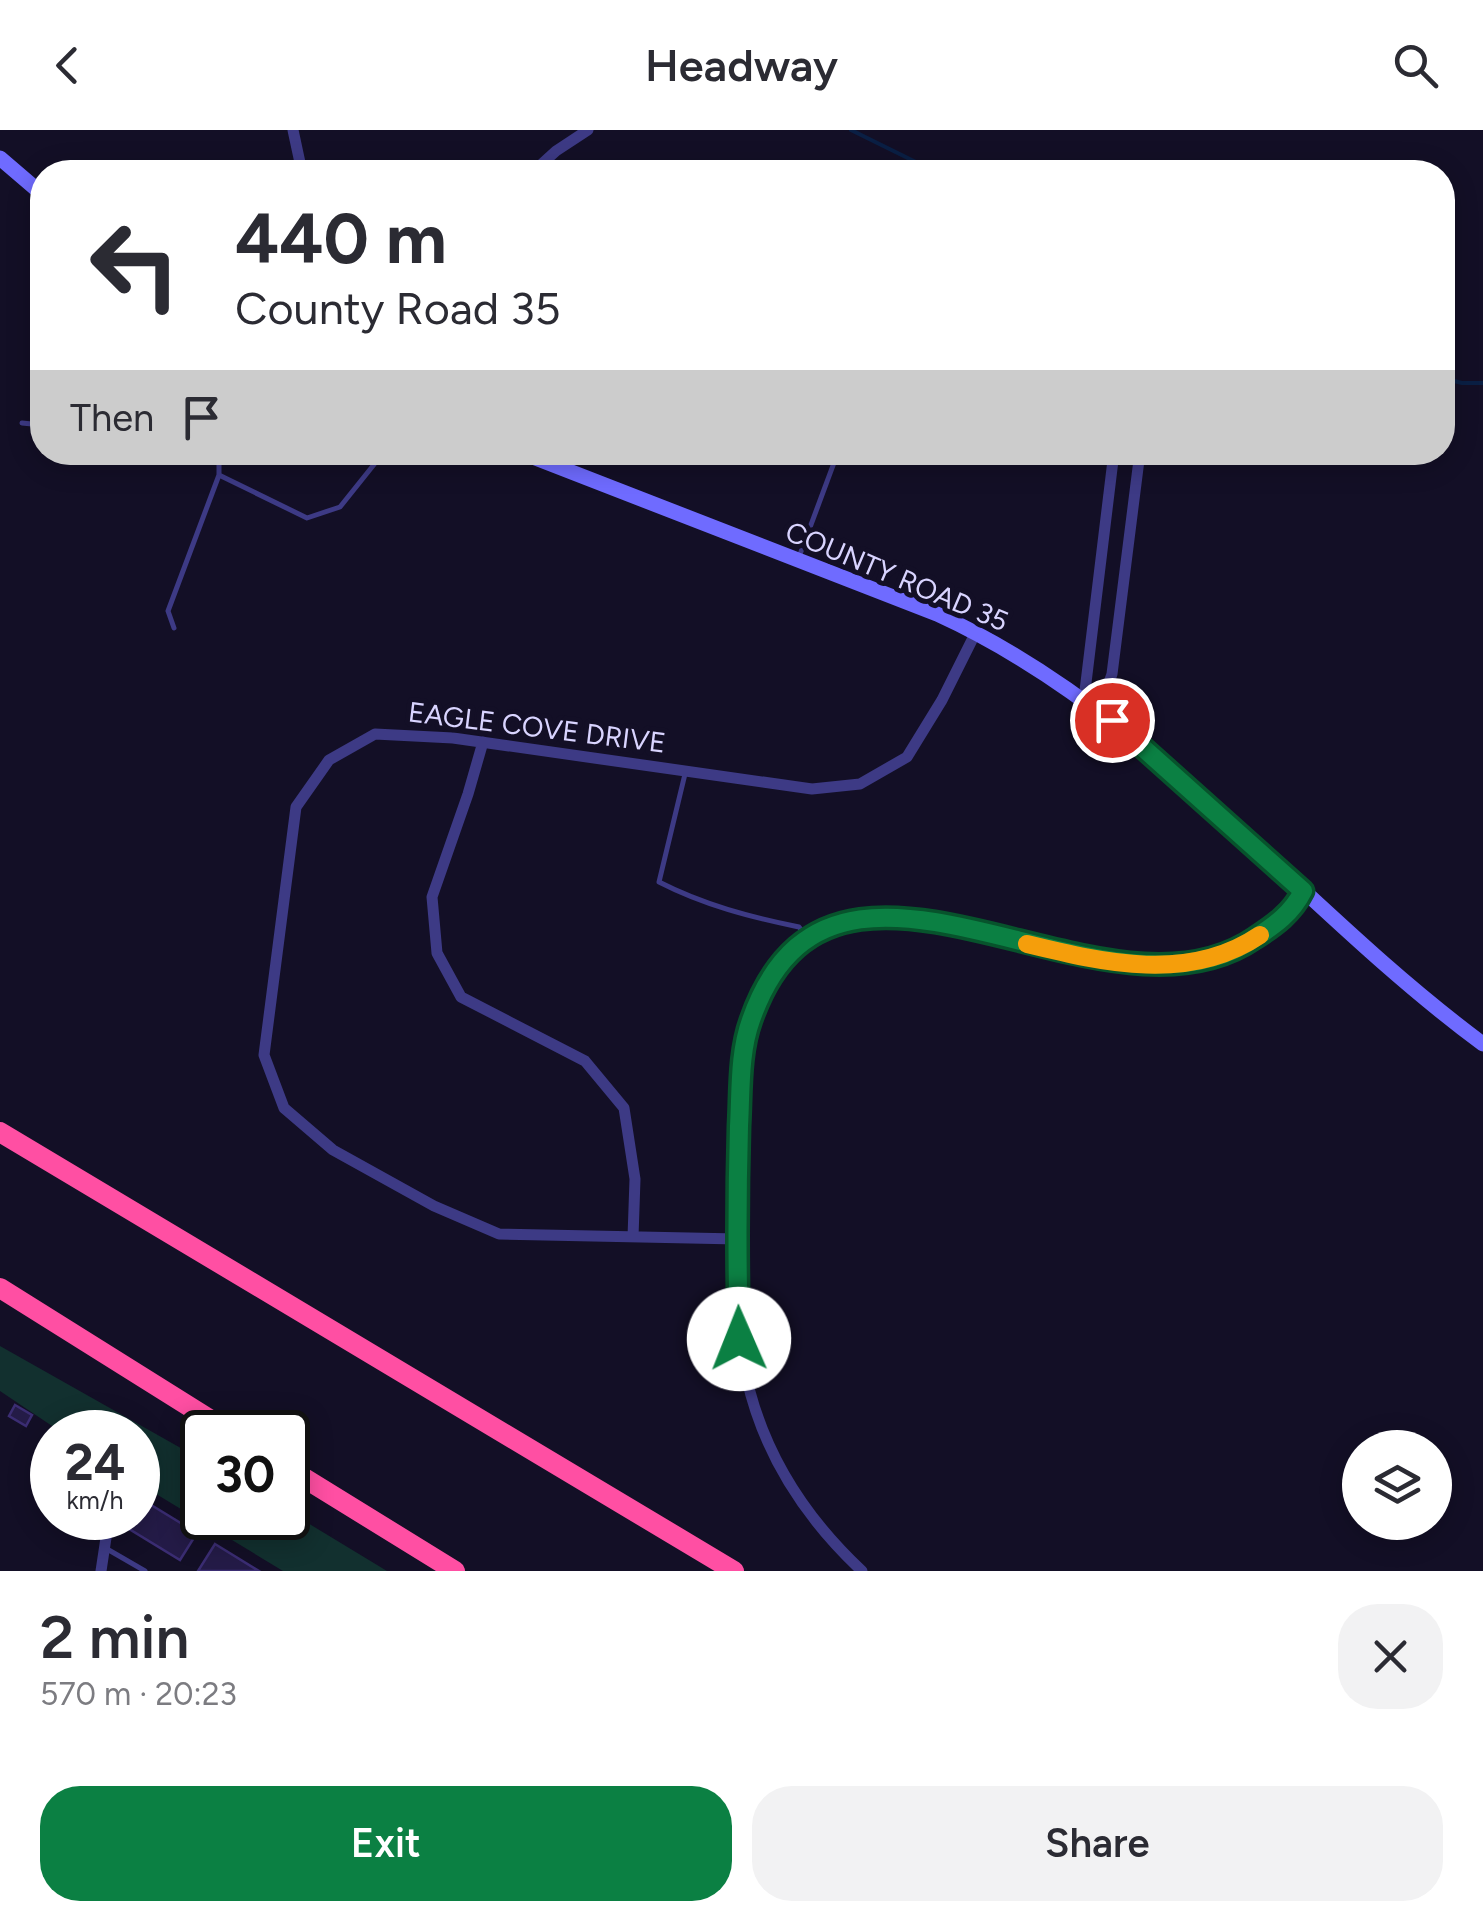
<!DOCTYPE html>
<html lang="en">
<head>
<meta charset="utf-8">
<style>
  :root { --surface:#fff; --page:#f2f2f3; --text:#2b2b33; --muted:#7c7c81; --accent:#0b8043 }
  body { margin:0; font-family:Figtree,sans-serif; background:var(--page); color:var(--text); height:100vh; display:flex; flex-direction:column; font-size:38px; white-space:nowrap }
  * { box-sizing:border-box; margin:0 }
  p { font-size:32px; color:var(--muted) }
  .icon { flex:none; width:55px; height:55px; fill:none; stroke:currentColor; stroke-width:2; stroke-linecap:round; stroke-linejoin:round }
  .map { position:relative; height:1441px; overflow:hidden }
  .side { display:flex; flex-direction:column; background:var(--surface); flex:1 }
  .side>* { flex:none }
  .hud { position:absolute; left:30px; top:30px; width:1425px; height:305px; border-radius:40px; box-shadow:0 5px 25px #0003; background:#fff; color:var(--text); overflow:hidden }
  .tools { position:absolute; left:1342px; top:1300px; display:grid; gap:20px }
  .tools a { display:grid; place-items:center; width:110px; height:110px; border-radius:50%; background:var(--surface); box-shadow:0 5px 25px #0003; font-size:50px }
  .speed { position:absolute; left:30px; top:1280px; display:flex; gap:20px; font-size:50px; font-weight:700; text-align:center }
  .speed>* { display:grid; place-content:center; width:130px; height:130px; border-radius:50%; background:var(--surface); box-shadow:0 5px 25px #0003; line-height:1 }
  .speed small { font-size:25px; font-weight:400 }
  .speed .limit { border:5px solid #111; border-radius:15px; background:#fff; color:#111 }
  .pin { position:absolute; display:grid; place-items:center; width:85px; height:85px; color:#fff; margin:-42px; border:5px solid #fff; border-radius:50%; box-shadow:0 2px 10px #0007 }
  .me { position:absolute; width:110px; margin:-55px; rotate:359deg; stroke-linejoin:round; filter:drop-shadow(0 0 8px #0008) }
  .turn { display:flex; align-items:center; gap:35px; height:210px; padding:0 40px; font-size:45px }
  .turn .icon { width:130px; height:130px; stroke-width:2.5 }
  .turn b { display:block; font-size:70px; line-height:85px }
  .then { display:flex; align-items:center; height:95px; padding:0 40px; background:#0003; gap:20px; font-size:38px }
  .round { display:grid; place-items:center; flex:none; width:105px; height:105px; border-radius:40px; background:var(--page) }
  .head { display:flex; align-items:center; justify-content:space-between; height:170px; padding:0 40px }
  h1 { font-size:60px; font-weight:600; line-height:75px }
  .button { display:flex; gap:20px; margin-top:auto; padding:20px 40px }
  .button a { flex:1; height:115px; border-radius:40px; background:var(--accent); color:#fff; font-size:40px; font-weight:600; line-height:115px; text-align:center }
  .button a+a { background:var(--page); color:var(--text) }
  header { display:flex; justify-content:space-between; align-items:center; height:130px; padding:0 40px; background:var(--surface); font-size:45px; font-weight:600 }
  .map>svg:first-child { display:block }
  .green { fill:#12302f }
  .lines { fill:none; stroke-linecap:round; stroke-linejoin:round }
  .stream { stroke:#0a1f44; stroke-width:4 }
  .building { fill:#241b47; stroke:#3b2d73; stroke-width:2.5 }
  .lane { stroke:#3d3a85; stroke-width:5 }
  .street { stroke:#3d3a85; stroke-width:11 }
  .secondary { stroke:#6f6bff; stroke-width:15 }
  .highway { stroke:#ff4fa3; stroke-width:20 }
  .route-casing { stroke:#07532c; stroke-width:25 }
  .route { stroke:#0b8043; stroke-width:18 }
  .slow { stroke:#f59e0b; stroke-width:18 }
  .labels { text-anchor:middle; stroke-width:10; stroke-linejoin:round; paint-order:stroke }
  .street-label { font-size:28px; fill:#d9d4ff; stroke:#130f26 }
</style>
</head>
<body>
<header><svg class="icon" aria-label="back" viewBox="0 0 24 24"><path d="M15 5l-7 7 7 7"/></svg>Headway<svg class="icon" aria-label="search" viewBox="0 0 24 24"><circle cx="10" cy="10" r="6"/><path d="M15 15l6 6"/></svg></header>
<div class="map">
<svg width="1483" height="1441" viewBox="0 0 1483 1441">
  <rect width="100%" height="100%" fill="#130f26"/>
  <!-- green -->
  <path class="green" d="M 0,1216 L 202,1330 L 202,1388 L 288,1388 L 288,1381 L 387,1441 L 283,1441 L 138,1353 L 138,1302 L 61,1302 L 0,1261 Z"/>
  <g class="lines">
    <!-- stream -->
    <path class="stream" d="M 851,0 L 936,42
      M 1061,42 L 1063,38 L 1100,42
      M 1442,248 L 1462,253 L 1483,253"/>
  </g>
  <!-- building -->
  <path class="building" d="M 15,1275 L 32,1285 L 26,1296 L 9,1286 Z
    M 48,1321 L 52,1323 L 50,1349 L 40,1345 Z
    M 143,1370 L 197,1403 L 180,1430 L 126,1397 L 132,1388 L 138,1388 L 138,1379 Z
    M 215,1414 L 259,1441 L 198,1441 Z"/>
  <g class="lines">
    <!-- lane -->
    <path class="lane" d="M 22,293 L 42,295
      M 219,345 L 307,388 L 340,377 L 384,322
      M 799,427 L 838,322
      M 174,498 L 168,481 L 219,345 L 219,322
      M 685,644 L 659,752 C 704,775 750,787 799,797 L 808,808
      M 107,1419 L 145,1441"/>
    <!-- street -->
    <path class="street" d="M 293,0 L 302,42
      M 533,42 L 556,21 L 588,0
      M 1084,569 L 1114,322
      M 1099,580 L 1112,544 L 1140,322
      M 483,612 L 468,664 L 432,767 L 437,823 L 461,867 L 585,931 L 624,978 L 635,1049 L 633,1107
      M 738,1109 L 499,1104 L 434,1076 L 333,1020 L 284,978 L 264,925 L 296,677 L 329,630 L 375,604 L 453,608 L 812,659 L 860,654 L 907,627 L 942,570 L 976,502
      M 101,1441 L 109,1388
      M 862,1441 C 785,1369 740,1281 738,1175 C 737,1114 737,1053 739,993 C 741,961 740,926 749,895 C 755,871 770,848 786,829 C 891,703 1115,904 1255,808 C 1275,795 1292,783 1303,761"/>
    <!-- secondary -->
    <path class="secondary" d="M 0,28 L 42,64
      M 520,322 L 937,484 C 1152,582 1296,776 1483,914"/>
    <!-- highway -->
    <path class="highway" d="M 0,1002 L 734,1441
      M 0,1158 L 230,1302
      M 288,1338 L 455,1441"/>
  </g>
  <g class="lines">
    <!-- route casing -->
    <g class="route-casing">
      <path id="route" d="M 739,1209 C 737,1138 737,1067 739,996 C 741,961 739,923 751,890 C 833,655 1102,913 1255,808 C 1275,795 1292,783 1303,761 L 1112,590"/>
    </g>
    <!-- route -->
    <use href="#route" class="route"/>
    <!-- slow -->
    <path class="slow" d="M 1027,814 C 1105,833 1189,853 1260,805"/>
  </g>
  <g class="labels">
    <!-- street labels -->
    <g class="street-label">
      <text transform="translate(897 446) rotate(23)" y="10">COUNTY ROAD 35</text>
      <text transform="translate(537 597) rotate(7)" y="10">EAGLE COVE DRIVE</text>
    </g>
  </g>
</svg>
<div class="tools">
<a><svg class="icon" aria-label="layers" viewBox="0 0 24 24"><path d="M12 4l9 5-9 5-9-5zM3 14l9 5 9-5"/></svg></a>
</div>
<div class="speed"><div>24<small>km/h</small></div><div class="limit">30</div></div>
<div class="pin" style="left:1112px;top:590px;background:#d93025"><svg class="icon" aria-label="arrive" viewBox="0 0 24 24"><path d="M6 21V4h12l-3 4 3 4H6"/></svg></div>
<svg class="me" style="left:739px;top:1209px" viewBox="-20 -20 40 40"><circle r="19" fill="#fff"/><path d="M0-13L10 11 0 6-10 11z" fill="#0b8043"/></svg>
<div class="hud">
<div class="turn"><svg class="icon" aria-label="left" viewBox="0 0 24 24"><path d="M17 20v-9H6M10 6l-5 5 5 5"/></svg><div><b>440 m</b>County Road 35</div></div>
<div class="then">Then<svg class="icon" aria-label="arrive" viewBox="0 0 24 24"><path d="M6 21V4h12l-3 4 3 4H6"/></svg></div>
</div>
</div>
<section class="side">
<div class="head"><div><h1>2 min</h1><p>570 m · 20:23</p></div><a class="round"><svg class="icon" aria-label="close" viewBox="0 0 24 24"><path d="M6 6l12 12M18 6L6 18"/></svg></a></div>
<div class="button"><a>Exit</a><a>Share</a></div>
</section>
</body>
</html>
